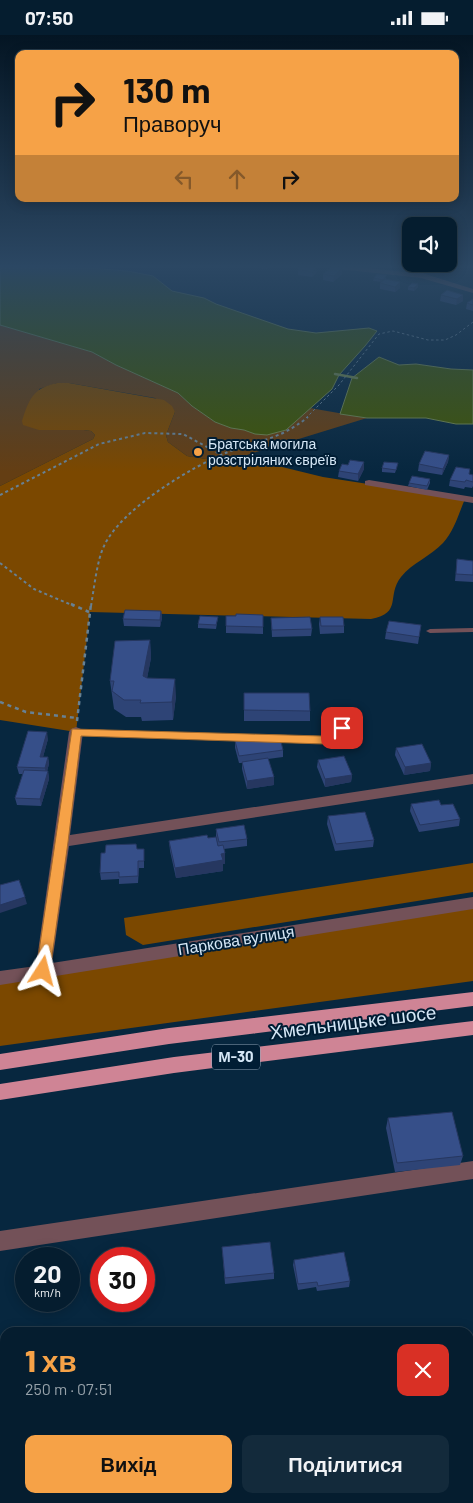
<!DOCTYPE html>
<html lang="uk">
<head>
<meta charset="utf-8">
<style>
  :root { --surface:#051d2f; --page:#132a3b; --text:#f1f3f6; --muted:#97a2aa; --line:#263b4b; --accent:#f6a247 }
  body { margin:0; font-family:Barlow,sans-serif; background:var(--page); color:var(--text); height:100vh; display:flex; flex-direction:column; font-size:19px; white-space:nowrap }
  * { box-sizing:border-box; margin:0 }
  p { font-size:16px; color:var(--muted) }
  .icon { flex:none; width:28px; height:28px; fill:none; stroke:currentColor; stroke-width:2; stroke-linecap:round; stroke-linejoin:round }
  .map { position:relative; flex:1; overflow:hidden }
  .drawer { position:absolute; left:0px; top:1292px; width:474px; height:176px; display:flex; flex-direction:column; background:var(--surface); border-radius:15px 15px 0 0; box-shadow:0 2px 12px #0003,0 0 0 1px var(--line) }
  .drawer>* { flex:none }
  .banner { position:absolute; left:15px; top:15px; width:444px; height:152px; border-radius:10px; box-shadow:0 2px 12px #0003,0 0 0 1px var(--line); background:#f6a247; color:#111; overflow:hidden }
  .controls { position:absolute; left:402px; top:182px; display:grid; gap:10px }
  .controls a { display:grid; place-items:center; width:55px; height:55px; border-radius:10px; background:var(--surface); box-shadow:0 2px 12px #0003,0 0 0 1px var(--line); font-size:25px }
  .speed { position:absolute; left:15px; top:1212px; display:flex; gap:10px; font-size:25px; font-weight:700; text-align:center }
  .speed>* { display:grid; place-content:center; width:65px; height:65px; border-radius:50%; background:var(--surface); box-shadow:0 2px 12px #0003,0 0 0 1px var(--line); line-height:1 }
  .speed small { font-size:12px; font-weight:400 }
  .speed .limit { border:8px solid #d22; background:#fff; color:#111 }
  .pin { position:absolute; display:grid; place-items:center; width:42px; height:42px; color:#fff; margin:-21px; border-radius:10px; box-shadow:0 2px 8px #0006 }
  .me { position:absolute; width:55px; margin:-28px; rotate:9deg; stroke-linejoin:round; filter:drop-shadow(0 0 4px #0008) }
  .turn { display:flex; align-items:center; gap:18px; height:105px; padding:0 25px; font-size:22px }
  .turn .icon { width:65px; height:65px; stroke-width:2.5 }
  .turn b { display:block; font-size:35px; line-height:42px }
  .lanes { display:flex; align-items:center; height:48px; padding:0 25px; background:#0003; justify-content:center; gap:25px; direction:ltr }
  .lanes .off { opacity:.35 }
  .round { display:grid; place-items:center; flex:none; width:52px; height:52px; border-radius:10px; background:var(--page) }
  .head { display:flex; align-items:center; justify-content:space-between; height:85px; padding:0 25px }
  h1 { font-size:30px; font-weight:800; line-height:38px; color:var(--accent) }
  .button { display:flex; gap:10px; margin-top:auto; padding:10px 25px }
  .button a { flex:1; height:58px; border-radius:10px; background:var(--accent); color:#111; font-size:20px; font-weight:800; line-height:58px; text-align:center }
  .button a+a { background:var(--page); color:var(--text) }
  .status { display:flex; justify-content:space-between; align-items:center; height:35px; padding:0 25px; background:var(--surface); direction:ltr }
  .status svg { height:14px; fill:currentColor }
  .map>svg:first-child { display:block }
  .green { fill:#643e13 }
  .forest { fill:#7b4800 }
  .water { fill:#3f5505; stroke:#6c814d }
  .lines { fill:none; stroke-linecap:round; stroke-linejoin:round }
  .stream { stroke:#6c814d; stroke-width:2.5 }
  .path-far2 { stroke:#678194; stroke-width:1; stroke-dasharray:2.5 2.5; stroke-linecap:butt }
  .path-far1 { stroke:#678194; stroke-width:2; stroke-dasharray:3 3; stroke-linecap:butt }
  .path { stroke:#678194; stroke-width:2.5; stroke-dasharray:4 4; stroke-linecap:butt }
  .service { fill:#735158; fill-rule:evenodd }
  .minor { fill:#735158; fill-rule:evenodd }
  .trunk { fill:#cf8495; fill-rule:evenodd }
  .wall { fill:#2e4476 }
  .shaded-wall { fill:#263760 }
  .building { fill:#364f89; stroke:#263760 }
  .route { fill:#f6a247; stroke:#a0692e }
  .poi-dot { fill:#f6a247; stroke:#001d34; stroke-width:2 }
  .labels { text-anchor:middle; stroke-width:4; stroke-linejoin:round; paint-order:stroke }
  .far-poi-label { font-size:14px; fill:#d5e7f6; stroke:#001d34; text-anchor:start }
  .shield { fill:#001d34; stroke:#95aabc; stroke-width:1 }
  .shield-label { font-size:15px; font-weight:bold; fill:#d5e7f6 }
  .street-label { font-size:16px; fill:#d5e7f6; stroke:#001d34 }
  .near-street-label { font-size:19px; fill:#d5e7f6; stroke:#001d34 }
</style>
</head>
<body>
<div class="status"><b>07:50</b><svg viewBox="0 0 49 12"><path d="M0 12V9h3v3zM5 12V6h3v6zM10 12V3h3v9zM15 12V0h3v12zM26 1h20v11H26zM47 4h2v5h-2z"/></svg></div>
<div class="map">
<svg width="473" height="1468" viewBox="0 0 473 1468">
  <rect width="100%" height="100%" fill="#07273f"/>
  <!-- green -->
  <path class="green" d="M 0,290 L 92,317 L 116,330 L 178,358 L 192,371 L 215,387 L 231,393 L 244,395 L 255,399 L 286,395 L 310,373 L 367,383 L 247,420 L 206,424 L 187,421 L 168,407 L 166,400 L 175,377 L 155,363 L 69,348 L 57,348 L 39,354 L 39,395 L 84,395 L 91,396 L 95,400 L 93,404 L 0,451 Z"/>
  <!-- forest -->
  <path class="forest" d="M 57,348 L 69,348 L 164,365 L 172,371 L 175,377 L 166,400 L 168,407 L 187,421 L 206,424 L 247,420 L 278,431 L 323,442 L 465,464 C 459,478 454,496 443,508 C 431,521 412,528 401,542 C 386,561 403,578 371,584 L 90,577 L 76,697 L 0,685 L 0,451 L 93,404 L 95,400 L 91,396 L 84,395 L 39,395 L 23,390 L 22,386 C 29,364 33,353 57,348 Z
    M 473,828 L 473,857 L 143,910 L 126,900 L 124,883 Z
    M 473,868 L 473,946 L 0,1011 L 0,943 Z"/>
  <!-- water -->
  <path class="water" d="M 0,232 L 88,233 L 127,236 L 153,241 L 172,256 L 204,263 L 216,269 L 288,294 L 316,298 L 369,293 L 377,296 L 365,311 L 339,340 L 332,354 L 286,395 L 267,400 L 255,399 L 244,395 L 231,393 L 215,387 L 192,371 L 178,358 L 116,330 L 92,317 L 0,290 Z
    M 379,322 L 399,330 L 416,329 L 451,334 L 473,335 L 473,389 L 456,389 L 426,383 L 367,383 L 340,379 L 352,343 Z"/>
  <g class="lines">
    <!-- stream -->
    <path class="stream" d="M 335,339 L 357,343"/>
    <!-- path-far2 -->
    <path class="path-far2" d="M 306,383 L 339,350 L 379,299 L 393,296 L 428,305 L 445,305 L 456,300 L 473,287"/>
    <!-- path-far1 -->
    <path class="path-far1" d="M 0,460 L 99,409 L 145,398 L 183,399 L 220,419
      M 0,528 L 34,554 L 74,571
      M 91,571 C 94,554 97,525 104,511 C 121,474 191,432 228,417 C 260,404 278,406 308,382"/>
    <!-- path -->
    <path class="path" d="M 71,569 L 89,577
      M 0,667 L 26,677 L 77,683
      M 77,686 L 91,569"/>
    <!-- service -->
    <path class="service" d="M 473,593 L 473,597 L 430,598 L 426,596 L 430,594 Z
      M 338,674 L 342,677 L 345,693 L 324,708 L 76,700 L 72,697 L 76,694 L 322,702 L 337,692 L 334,677 Z"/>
    <!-- minor -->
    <path class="minor" d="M 334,232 L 358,232 L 414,238 L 412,236 L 416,234 L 425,239 L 473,254 L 473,258 L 421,243 L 338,234 Z
      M 369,445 L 473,462 L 473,468 L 365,450 L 365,446 Z
      M 76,692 L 81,694 L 83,697 L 70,800 L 473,739 L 473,749 L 69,811 L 52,928 L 473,862 L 473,874 L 0,950 L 0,936 L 36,931 L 69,697 L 71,694 Z
      M 473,1126 L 473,1144 L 0,1216 L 0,1196 Z"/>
    <!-- trunk -->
    <path class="trunk" d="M 473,957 L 473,971 L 169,1009 L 0,1035 L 0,1019 L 169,993 Z
      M 473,986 L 473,1000 L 174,1038 L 0,1065 L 0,1049 L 174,1022 Z"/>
  </g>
  <!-- wall -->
  <path class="wall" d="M 260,232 L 274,232 L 274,233 L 261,234 Z
    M 300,232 L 316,238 L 312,242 L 298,240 L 298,234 Z
    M 375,232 L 384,232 L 384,233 L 376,233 Z
    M 323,239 L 342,239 L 333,247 L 323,245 Z
    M 374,243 L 386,243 L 386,244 L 400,247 L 400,253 L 395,257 L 380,254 L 380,248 L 382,247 L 373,246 Z
    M 418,249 L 418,252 L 414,256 L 408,255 L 408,252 Z
    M 441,260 L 463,266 L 456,270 L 440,266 Z
    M 473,264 L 473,276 L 466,274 L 467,268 Z
    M 449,420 L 448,427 L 442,440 L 418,436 L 419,429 Z
    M 397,432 L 395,438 L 382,437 L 382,433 Z
    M 364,434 L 358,446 L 338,442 L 339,436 Z
    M 473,440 L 473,451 L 472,453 L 465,452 L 464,454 L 449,451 L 450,445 Z
    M 430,444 L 430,448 L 427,455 L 408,451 L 409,448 Z
    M 457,524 L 473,526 L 473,547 L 455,546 Z
    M 161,576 L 162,583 L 160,592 L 124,591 L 123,584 Z
    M 263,580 L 263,599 L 226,598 L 226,581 Z
    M 218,582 L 216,594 L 198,593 L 198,589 Z
    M 320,582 L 344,591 L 344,598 L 320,599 L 319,589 Z
    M 271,583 L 312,594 L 311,601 L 272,602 Z
    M 421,590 L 418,609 L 385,604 L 386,597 Z
    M 150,605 L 151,623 L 147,643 L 176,661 L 173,685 L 142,686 L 141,682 L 126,682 L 114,674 L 110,646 Z
    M 244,658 L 310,676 L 310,686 L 244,686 Z
    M 48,704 L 43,722 L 48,722 L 49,729 L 47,736 L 48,736 L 49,744 L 41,771 L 17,770 L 15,763 L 23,739 L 19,739 L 17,732 Z
    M 263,705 L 283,715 L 283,722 L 268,724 L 274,742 L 274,750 L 247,754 L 242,734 L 242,728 L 239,728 L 235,713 L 235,706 Z
    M 396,713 L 431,728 L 430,736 L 404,740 L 395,720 Z
    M 318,725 L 352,740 L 351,747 L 325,752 L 317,732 Z
    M 411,769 L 441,770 L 460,784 L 459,791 L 419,797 L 410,776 Z
    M 328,781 L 374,805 L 373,812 L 335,816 L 327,789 Z
    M 216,794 L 247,804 L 247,811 L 224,814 L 225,818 L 225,829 L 223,829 L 223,836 L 176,843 L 170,816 L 169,806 L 208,803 L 218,811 L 216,801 Z
    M 136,809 L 137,814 L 144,814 L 144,833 L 139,833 L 138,848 L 119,849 L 119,844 L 101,845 L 100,838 L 105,818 Z
    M 388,1083 L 463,1121 L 460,1130 L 395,1137 L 386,1093 Z
    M 222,1212 L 274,1238 L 274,1244 L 225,1249 Z
    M 294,1225 L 350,1246 L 349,1252 L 317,1256 L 316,1252 L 298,1255 L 293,1230 Z"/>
  <!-- shaded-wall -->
  <path class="shaded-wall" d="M 317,232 L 316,238 L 312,242 L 312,237 Z
    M 342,233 L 342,239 L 333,247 L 334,241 Z
    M 400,247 L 400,253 L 395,257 L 395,252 Z
    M 418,249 L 418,252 L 414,256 L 414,253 Z
    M 463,260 L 463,266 L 456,270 L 457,264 Z
    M 449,420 L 448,427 L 442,440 L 443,434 Z
    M 364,427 L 364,434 L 358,446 L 358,439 Z
    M 161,576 L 162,583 L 160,592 L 160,585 Z
    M 150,605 L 151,623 L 144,659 L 143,641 Z
    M 175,644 L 176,661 L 173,685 L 172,667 Z
    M 47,697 L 48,704 L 41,729 L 40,722 Z
    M 48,722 L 49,729 L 46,740 L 45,733 Z
    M 431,728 L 430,736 L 404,740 L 405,732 Z
    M 48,736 L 49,744 L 41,771 L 40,764 Z
    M 352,740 L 351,747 L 325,752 L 325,744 Z
    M 274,742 L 274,750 L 247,754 L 247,746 Z
    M 225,818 L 225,829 L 223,829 L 223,836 L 176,843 L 175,833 Z
    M 25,862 L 27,869 L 0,878 L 0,870 Z"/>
  <!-- building -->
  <path class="building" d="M 300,232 L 317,232 L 312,237 L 298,234 Z
    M 331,232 L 335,232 L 342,233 L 334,241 L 323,239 Z
    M 377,239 L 387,240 L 383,245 L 374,243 Z
    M 385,244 L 400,247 L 395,252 L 380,248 Z
    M 412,248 L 418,249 L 414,253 L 408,252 Z
    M 447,255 L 463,260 L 457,264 L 441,260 Z
    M 473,264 L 473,270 L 467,268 Z
    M 425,416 L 449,420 L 443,434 L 419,429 Z
    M 350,425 L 364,427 L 358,439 L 339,436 L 342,429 L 348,430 Z
    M 384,427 L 398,428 L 396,435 L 382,433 Z
    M 456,432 L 470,434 L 469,439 L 473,440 L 473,447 L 466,445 L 465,447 L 450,445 Z
    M 412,441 L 430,444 L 427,451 L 409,448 Z
    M 457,524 L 473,526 L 473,540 L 456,539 Z
    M 125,575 L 161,576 L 160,585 L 123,584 Z
    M 236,579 L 263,580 L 263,592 L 226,591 L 226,581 L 236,581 Z
    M 200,581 L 218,582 L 216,590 L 198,589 Z
    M 310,582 L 312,594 L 272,595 L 271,583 Z
    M 320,582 L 343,582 L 344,591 L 321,591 Z
    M 389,586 L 421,590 L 419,602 L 386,597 Z
    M 150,605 L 143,641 L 147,643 L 175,644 L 172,667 L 140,668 L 141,665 L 124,665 L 112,656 L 114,646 L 110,646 L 115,606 Z
    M 244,658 L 309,658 L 310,676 L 244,675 Z
    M 28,696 L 47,697 L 40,722 L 48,722 L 45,733 L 17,732 Z
    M 262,702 L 263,705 L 280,703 L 283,715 L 239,721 L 235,706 Z
    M 422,709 L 431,728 L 405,732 L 396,713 Z
    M 344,721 L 352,740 L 325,744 L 318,725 Z
    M 268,723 L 274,742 L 247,746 L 242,727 Z
    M 24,735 L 48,736 L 40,764 L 15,763 Z
    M 439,765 L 441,770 L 453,769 L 460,784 L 420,790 L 411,769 Z
    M 365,777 L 374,805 L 336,809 L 328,781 Z
    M 244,790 L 247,804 L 219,807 L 216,794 Z
    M 207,800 L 208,803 L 216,802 L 218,811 L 223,810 L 225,818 L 221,819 L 223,825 L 175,833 L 169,806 Z
    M 136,809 L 137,814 L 144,814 L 144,826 L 138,826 L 138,841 L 119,842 L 119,837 L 100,838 L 101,818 L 105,818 L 106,810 Z
    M 19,845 L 25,862 L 0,870 L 0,850 Z
    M 452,1077 L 463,1121 L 397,1128 L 388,1083 Z
    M 270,1207 L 274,1238 L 225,1243 L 222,1212 Z
    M 344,1217 L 350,1246 L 318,1251 L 317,1247 L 298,1249 L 294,1225 Z"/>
  <!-- sky -->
  <linearGradient id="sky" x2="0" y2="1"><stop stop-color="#041523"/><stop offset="0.53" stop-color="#2b4763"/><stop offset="1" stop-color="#2b4763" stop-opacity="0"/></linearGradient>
  <rect width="473" height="437" fill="url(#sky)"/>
  <!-- route -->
  <path class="route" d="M 342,690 L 345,691 L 347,693 L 345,696 L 324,709 L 81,701 L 68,807 L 50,936 L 48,940 L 43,941 L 38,940 L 36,936 L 72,694 L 322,701 Z"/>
  <!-- markers -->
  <circle class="poi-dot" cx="198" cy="417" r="5"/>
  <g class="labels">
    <!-- far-poi labels -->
    <g class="far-poi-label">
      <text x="208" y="414">Братська могила<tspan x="208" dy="16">розстріляних євреїв</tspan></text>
    </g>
    <!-- shield labels -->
    <rect class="shield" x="212" y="1009.5" width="48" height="25" rx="4"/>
    <g class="shield-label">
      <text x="236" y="1027">М-30</text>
    </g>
    <!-- street labels -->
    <g class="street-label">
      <text transform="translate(236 905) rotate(-9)" y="6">Паркова вулиця</text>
    </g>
    <!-- near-street labels -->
    <g class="near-street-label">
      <text transform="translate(353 987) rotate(-7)" y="7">Хмельницьке шосе</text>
    </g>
  </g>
</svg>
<div class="controls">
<a><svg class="icon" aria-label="sound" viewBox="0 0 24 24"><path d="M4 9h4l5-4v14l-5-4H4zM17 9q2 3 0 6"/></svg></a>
</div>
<div class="speed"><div>20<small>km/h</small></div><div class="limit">30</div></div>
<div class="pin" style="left:342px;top:693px;background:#d93025"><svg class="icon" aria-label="arrive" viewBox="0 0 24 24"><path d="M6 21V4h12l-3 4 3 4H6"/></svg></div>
<svg class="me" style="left:43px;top:936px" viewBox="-20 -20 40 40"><path d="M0-17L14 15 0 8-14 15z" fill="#f6a247" stroke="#fff" stroke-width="4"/></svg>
<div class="banner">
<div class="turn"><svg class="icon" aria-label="right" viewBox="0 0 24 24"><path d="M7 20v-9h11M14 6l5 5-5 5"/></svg><div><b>130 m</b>Праворуч</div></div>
<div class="lanes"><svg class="icon off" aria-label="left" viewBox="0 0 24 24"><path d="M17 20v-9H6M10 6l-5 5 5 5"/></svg><svg class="icon off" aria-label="ahead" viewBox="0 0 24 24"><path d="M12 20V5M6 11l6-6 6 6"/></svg><svg class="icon" aria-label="right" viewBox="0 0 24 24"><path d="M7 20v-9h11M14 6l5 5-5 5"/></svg></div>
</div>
<section class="drawer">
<div class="head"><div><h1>1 хв</h1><p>250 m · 07:51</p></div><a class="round" style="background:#d93025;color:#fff"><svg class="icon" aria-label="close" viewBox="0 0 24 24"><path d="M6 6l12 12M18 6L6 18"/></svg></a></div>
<div class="button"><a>Вихід</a><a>Поділитися</a></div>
</section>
</div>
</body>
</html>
